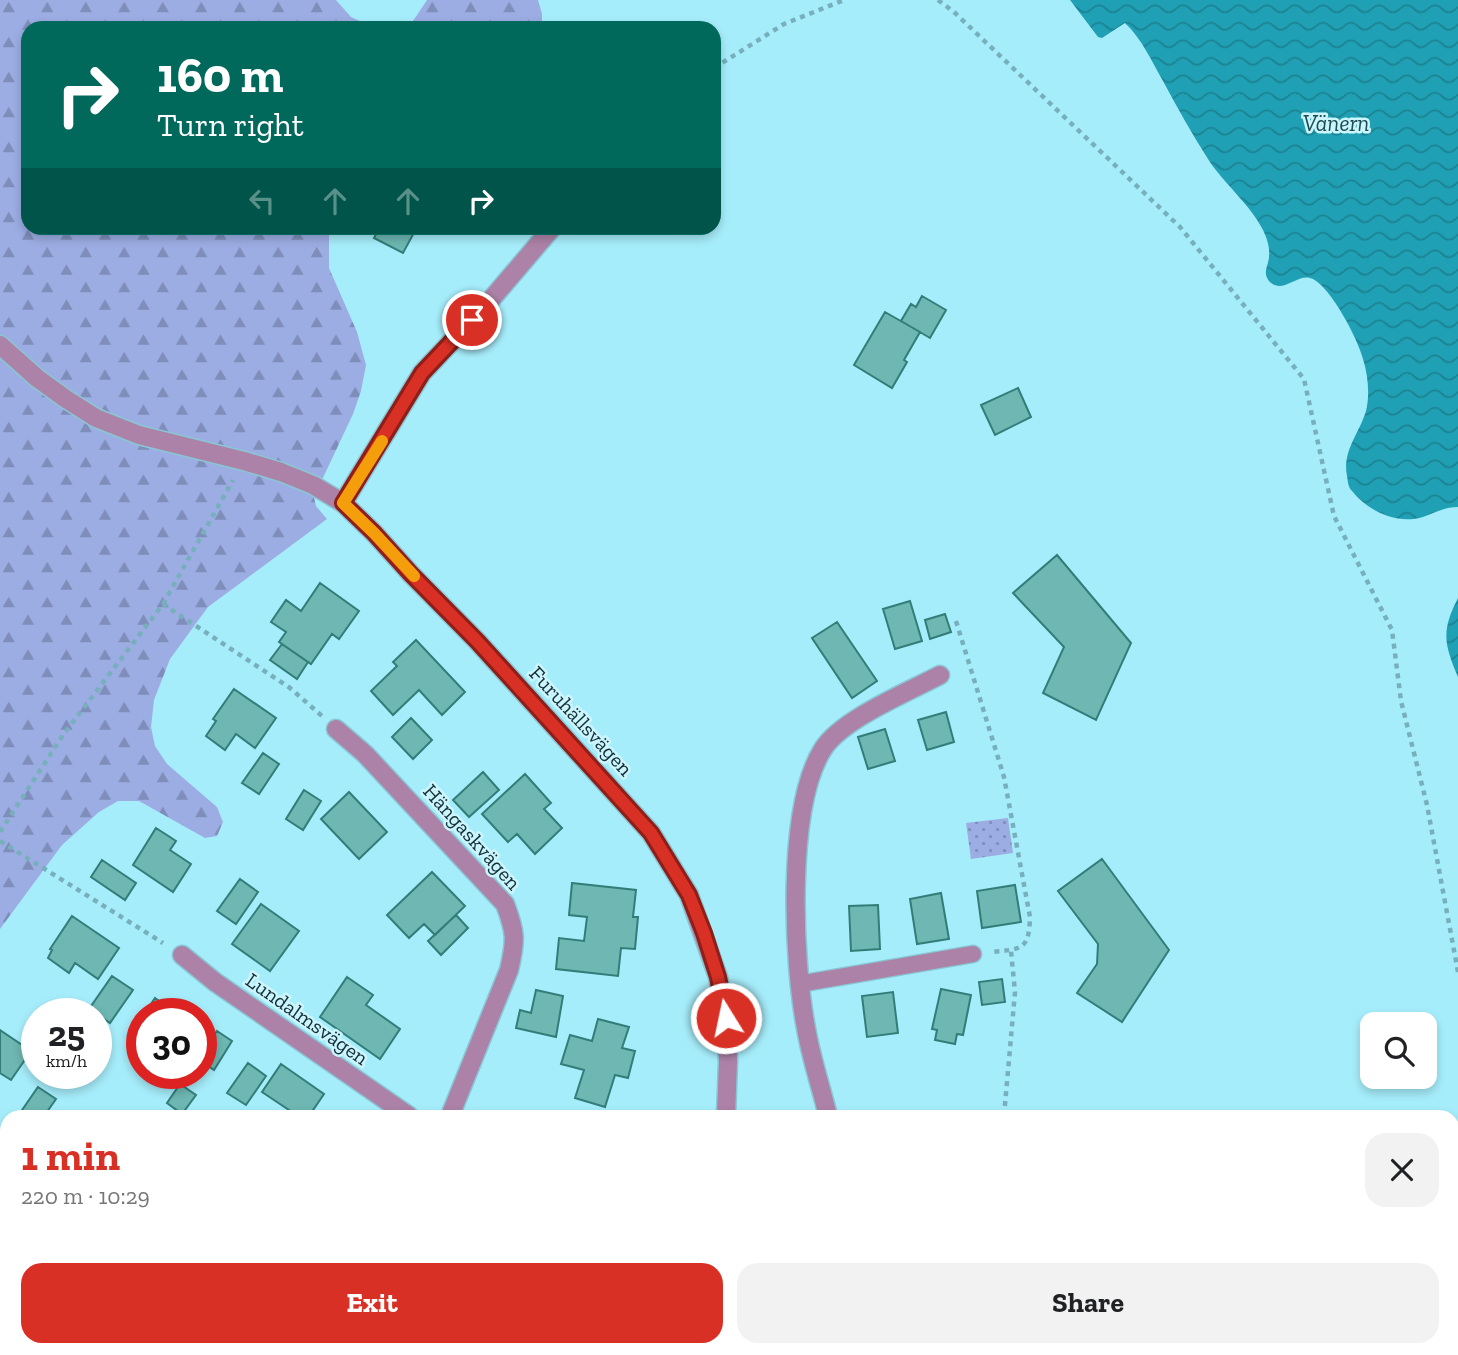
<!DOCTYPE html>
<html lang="en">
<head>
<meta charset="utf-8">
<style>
  :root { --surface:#fff; --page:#f2f2f2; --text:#202124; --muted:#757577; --accent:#d93025 }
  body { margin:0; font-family:"Zilla Slab",serif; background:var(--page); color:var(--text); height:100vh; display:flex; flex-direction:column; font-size:26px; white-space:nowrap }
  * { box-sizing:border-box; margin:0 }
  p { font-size:23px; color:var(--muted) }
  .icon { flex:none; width:38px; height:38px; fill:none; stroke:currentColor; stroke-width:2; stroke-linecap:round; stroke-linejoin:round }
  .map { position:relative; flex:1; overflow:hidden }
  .side { position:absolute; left:0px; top:1110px; width:1460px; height:247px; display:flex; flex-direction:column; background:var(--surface); border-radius:21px 21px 0 0; box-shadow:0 4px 10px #0003 }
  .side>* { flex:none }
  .hud { position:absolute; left:21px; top:21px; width:700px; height:214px; border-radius:21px; box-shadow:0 4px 10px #0003; background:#00695c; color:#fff; overflow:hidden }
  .buttons { position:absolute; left:1360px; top:1012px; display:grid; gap:14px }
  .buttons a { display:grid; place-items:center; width:77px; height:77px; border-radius:14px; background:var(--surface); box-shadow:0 4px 10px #0003; font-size:35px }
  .speed { position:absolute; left:21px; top:998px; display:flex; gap:14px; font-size:35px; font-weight:700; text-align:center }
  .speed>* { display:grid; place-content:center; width:91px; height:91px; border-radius:50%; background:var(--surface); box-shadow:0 4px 10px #0003; line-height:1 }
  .speed small { font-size:18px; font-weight:400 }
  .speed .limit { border:10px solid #d22; background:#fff; color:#111 }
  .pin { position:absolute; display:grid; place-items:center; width:60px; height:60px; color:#fff; margin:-30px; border:4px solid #fff; border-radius:50%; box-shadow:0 2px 7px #0007 }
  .me { position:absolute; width:77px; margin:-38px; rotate:350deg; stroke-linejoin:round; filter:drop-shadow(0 0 5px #0008) }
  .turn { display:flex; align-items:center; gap:24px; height:147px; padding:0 21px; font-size:32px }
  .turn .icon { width:91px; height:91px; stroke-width:2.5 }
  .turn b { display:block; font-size:49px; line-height:60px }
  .lanes { display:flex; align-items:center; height:66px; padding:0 21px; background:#0003; justify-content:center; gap:35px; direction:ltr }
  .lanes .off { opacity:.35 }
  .round { display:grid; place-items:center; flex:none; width:74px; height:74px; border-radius:21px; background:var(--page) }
  .overview { display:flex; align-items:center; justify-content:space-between; height:119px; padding:0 21px }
  h1 { font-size:42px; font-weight:800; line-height:52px; color:var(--accent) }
  .action { display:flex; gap:14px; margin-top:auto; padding:14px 21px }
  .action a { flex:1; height:80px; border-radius:21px; background:var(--accent); color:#fff; font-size:28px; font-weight:800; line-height:80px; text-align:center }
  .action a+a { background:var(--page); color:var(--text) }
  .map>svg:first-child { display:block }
  .forest { fill:url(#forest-firs) }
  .park { fill:url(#park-dots) }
  .water { fill:url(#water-waves) }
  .building { fill:#6eb7b2; stroke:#337d79; stroke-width:2 }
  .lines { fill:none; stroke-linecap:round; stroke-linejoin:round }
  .service-casing { stroke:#89c7d4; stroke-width:19 }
  .minor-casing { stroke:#89c7d4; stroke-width:21 }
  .path { stroke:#77b0bc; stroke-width:4.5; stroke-dasharray:5 5; stroke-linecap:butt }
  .service { stroke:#ad82a8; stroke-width:16 }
  .minor { stroke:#ad82a8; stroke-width:18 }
  .route-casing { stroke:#8d1f18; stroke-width:18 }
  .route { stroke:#d93025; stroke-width:12 }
  .slow { stroke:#f59e0b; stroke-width:12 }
  .labels { text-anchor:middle; stroke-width:5; stroke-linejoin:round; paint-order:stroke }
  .street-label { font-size:21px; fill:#133036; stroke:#ccf5fd }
  .water-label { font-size:23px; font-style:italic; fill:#1a4c55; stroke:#ccf5fd }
</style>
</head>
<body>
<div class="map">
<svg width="1458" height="1355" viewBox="0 0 1458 1355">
  <defs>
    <pattern id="forest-firs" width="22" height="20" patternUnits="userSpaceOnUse" patternTransform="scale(1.75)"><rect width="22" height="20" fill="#9cade3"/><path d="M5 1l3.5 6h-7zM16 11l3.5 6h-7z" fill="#7e8db9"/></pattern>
    <pattern id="park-dots" width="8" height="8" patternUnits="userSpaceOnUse" patternTransform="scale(1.75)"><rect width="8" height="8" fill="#9cade3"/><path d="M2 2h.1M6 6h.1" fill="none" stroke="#7e8db9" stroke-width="1.8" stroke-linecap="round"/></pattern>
    <pattern id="water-waves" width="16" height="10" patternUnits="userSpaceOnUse" patternTransform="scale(1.75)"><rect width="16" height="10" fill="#20a0b4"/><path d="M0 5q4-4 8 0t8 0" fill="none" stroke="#1b8393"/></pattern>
  </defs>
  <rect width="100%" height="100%" fill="#a6edfb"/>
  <!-- forest -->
  <path class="forest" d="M 0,0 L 336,0 L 351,17 L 373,27 L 395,27 L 413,21 L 427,0 L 538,0 L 542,14 L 542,28 L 28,28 L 28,228 L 331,228 L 329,235 L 329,268 L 357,332 L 366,365 L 361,391 L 353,414 L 314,497 L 316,506 L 327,519 L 208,607 L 170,659 L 154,700 L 151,727 L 155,746 L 167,764 L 217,807 L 223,822 L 217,836 L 205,838 L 139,801 L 118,801 L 99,812 L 62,845 L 0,929 Z"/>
  <!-- park -->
  <path class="park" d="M 1008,818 L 1013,853 L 971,859 L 966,823 Z"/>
  <!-- water -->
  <path class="water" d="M 1070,0 L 1458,0 L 1458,507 C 1444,507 1435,513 1423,517 C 1397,525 1368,511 1352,491 C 1348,487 1348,482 1347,476 C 1342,451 1359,434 1366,411 C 1370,395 1368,375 1363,359 C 1358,339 1331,288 1313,279 C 1299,271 1282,296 1269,281 C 1262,272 1269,265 1269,256 C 1270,248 1267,238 1263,230 C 1250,204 1224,184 1208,159 C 1192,134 1177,107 1163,81 C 1152,62 1142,39 1125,23 L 1102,38 L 1098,37 Z
    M 1458,598 L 1458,677 C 1444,644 1441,631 1458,598 Z"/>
  <!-- building -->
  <path class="building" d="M 379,228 L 414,228 L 416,229 L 403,253 L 374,238 Z
    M 922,296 L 946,310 L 930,338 L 901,321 L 911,304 L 916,307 Z
    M 885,312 L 920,332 L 904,360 L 907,362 L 892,388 L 854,365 Z
    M 1018,388 L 1031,417 L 995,435 L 981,405 Z
    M 1057,555 L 1131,643 L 1096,720 L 1043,693 L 1064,647 L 1013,593 Z
    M 320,583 L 359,611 L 339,639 L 332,634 L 311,664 L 279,642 L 286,632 L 271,622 L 286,600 L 301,611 Z
    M 910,601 L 922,641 L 895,649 L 883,609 Z
    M 945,614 L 951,632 L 930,639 L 925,620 Z
    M 837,622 L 877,681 L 852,698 L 812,638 Z
    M 416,640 L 465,692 L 442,715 L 419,690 L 393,715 L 371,691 L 397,666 L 393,662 Z
    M 282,644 L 308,662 L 297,679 L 270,660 Z
    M 234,689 L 276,718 L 255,748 L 236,734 L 225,750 L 206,736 L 216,721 L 213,719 Z
    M 946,712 L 954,742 L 927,750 L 918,720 Z
    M 411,718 L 432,740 L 413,759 L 392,737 Z
    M 885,729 L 895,761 L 868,769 L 858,737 Z
    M 263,753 L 279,764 L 259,794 L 242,783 Z
    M 483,772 L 499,790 L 469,817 L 453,800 Z
    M 525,774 L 551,803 L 544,809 L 562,828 L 535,854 L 517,834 L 508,842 L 482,814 Z
    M 304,790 L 321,801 L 303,830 L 286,819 Z
    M 349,792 L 387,832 L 359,859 L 321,819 Z
    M 156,828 L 176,841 L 170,850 L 191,864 L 173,892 L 133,865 Z
    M 1102,859 L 1169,950 L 1122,1022 L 1077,993 L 1097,964 L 1098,944 L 1058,891 Z
    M 102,860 L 136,883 L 125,900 L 91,877 Z
    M 432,872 L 465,906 L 435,935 L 424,924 L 409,938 L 387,915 Z
    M 240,879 L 258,892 L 236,924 L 217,911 Z
    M 572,883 L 636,890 L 633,917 L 638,917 L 635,949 L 621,948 L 618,976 L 556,969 L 559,938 L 584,941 L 587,917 L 569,915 Z
    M 1015,885 L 1021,922 L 982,928 L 977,891 Z
    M 941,893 L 949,939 L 917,944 L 910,899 Z
    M 261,904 L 299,931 L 270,971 L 232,944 Z
    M 878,905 L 880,949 L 851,951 L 849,906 Z
    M 456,915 L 468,928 L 441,955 L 428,941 Z
    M 72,916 L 119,948 L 98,979 L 75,963 L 69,973 L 48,958 L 52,950 L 50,949 Z
    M 112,976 L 133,990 L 110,1023 L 89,1009 Z
    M 347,977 L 373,995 L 366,1005 L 400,1029 L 380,1059 L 320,1017 Z
    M 1002,979 L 1005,1002 L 982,1005 L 979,982 Z
    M 941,989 L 971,995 L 963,1035 L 957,1034 L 955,1044 L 935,1040 L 937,1030 L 932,1029 Z
    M 536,990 L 563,996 L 556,1037 L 516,1028 L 520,1010 L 531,1013 Z
    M 893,992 L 898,1033 L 867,1037 L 862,996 Z
    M 155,998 L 176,1013 L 145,1013 Z
    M 142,1018 L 142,1037 L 133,1031 Z
    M 598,1019 L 629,1027 L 622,1048 L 635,1051 L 628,1078 L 615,1075 L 605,1107 L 575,1098 L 584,1070 L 561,1064 L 570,1035 L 592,1041 Z
    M 0,1030 L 31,1051 L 11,1080 L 0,1073 Z
    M 217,1031 L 232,1041 L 214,1070 L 201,1061 L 201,1054 Z
    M 248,1063 L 266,1076 L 246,1105 L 227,1093 Z
    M 281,1064 L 324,1094 L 309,1116 L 298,1116 L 262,1092 Z
    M 180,1084 L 196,1095 L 182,1114 L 167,1103 Z
    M 38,1087 L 56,1099 L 44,1116 L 24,1116 L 20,1113 Z
    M 87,1349 L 175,1349 L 175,1350 L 172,1355 L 95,1355 Z"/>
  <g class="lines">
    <!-- service casing -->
    <g class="service-casing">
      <path id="service" d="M 799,984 L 973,954"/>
    </g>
    <!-- minor casing -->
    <g class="minor-casing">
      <path id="minor" d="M 0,345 L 37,378 L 66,399 L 96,418 L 139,435 L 244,461 L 281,472 L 313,485 L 343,503 L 374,533 L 411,574 L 477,641 L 651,833 L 689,895 L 718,977 L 726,1018 L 728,1061 L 726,1116
        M 343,503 L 422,373 L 488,303 L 552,228
        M 336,729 L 365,754 L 505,904 C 516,933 516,940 509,970 L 450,1116
        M 182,955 L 215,982 L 409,1116
        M 828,1116 C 821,1087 811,1058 806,1028 C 793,961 786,807 823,749 C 842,719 908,692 940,675
        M 246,1349 L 254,1355
        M 355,1355 L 357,1349
        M 664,1355 L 666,1349"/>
    </g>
    <!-- path -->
    <path class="path" d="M 938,0 L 954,12 L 1180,227 L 1304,379 L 1334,516 L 1392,630 L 1401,701 L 1427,805 L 1458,972
      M 714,68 L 784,24 L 844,0
      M 163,604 L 233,480
      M 956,621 L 1004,777 L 1030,917 C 1029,950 1022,949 992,952
      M 0,832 L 63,735 L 163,604 L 290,688 L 322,716
      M 0,841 L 163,943
      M 1004,1116 L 1015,992 L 1011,951
      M 0,1177 L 7,1182
      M 1452,1199 L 1458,1159
      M 1084,1349 L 1107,1355
      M 709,1355 L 710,1349
      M 1003,1355 L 1011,1349
      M 1432,1355 L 1432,1349"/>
    <!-- service -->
    <use href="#service" class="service"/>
    <!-- minor -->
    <use href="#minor" class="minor"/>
  </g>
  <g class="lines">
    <!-- route casing -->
    <g class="route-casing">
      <path id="route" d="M 472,320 L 422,373 L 343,503 L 374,533 L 411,574 L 477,641 L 651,833 L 689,895 L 704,933 L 718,977 L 726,1018"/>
    </g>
    <!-- route -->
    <use href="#route" class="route"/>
    <!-- slow -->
    <path class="slow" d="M 382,441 L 343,503 L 374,533 L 414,576"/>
  </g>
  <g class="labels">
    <!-- street labels -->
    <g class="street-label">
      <text transform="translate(581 721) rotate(47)" y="7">Furuhällsvägen</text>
      <text transform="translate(472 837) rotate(48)" y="7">Hängaskvägen</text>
      <text transform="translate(307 1019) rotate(35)" y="7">Lundalmsvägen</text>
    </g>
    <!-- water labels -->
    <g class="water-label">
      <text x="1336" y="131">Vänern</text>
    </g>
  </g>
</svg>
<div class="buttons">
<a><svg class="icon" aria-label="search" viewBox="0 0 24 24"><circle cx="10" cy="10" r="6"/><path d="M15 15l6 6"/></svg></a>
</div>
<div class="speed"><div>25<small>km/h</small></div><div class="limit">30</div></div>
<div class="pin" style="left:472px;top:320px;background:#d93025"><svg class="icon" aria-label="arrive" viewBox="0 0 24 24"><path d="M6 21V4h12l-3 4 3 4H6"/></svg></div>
<svg class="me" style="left:726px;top:1018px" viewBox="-20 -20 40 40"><circle r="17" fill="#d93025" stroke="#fff" stroke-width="3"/><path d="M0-11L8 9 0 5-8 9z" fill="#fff"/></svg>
<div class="hud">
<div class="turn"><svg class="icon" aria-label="right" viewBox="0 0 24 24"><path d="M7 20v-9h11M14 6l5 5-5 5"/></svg><div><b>160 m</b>Turn right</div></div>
<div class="lanes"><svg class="icon off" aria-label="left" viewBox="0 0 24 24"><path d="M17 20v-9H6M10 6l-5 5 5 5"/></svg><svg class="icon off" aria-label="ahead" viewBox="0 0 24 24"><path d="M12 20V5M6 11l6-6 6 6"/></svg><svg class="icon off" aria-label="ahead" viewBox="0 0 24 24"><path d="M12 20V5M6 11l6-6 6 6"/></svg><svg class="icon" aria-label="right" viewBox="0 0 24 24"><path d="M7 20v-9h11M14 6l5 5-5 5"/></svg></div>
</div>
<section class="side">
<div class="overview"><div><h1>1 min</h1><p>220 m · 10:29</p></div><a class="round"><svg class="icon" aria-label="close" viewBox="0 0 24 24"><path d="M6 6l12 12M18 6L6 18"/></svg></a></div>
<div class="action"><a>Exit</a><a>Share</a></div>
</section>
</div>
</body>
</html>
